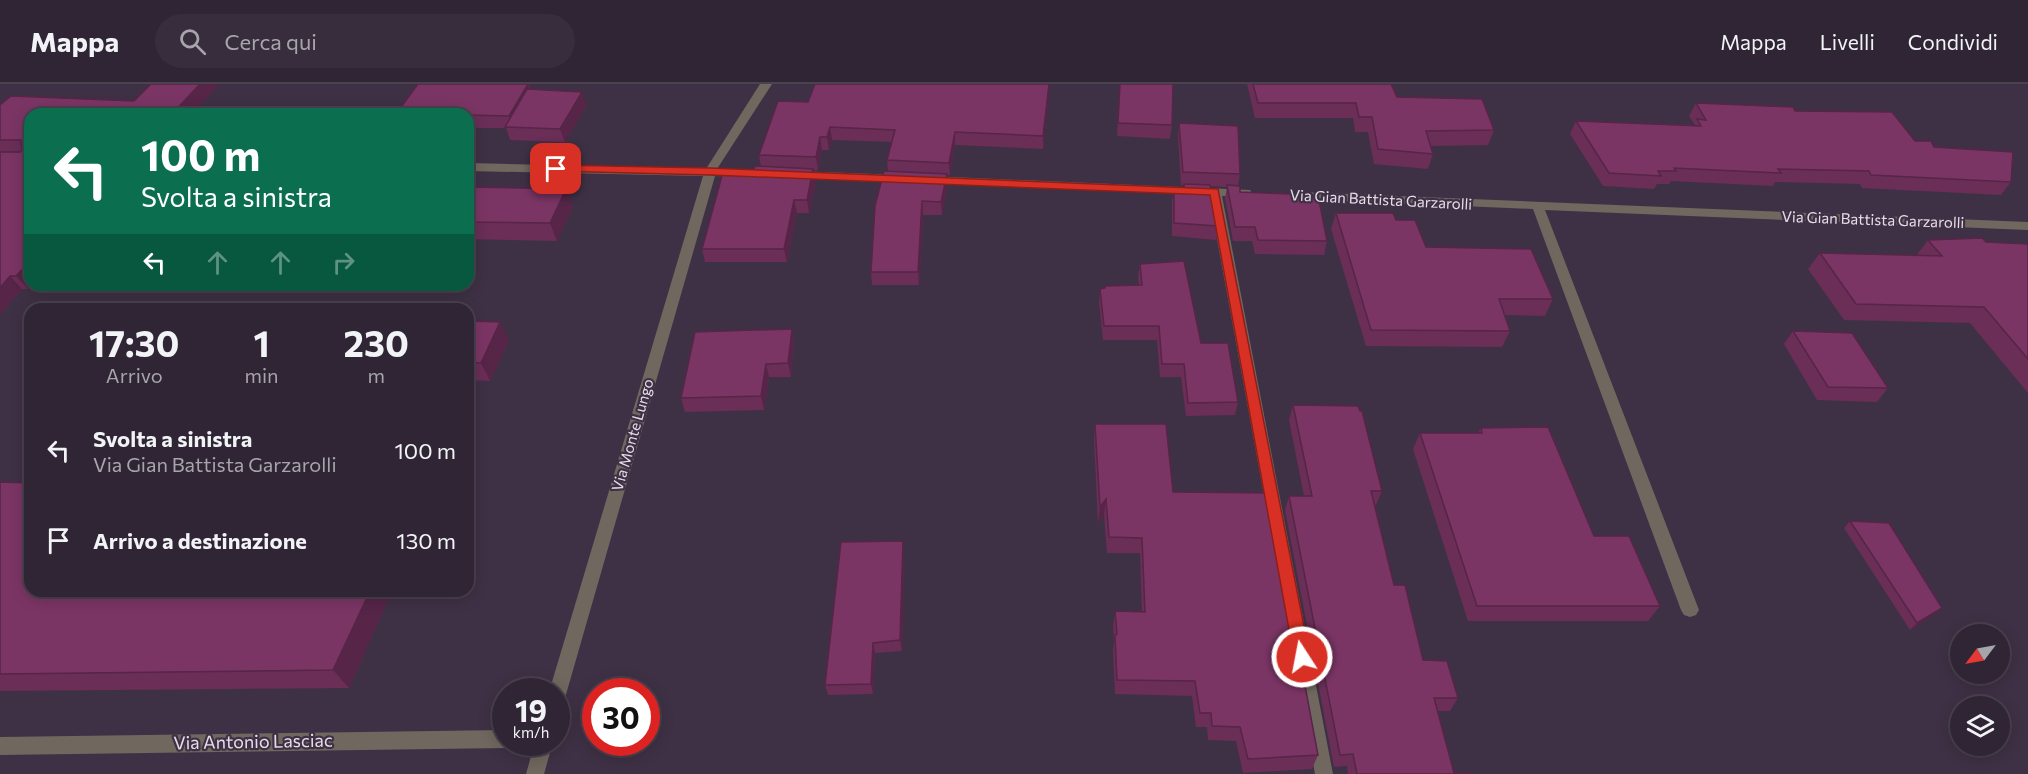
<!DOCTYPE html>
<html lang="it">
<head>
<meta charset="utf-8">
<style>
  :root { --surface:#2f2534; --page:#372d3c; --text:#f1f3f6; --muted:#a7a5ac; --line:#4a424f }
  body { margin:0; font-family:Commissioner,sans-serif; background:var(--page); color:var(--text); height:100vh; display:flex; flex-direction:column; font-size:22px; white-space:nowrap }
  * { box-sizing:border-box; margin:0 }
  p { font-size:20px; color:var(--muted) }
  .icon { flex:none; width:33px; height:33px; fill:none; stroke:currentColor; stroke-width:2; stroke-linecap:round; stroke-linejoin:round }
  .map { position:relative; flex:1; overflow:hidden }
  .details { position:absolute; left:24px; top:219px; width:450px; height:294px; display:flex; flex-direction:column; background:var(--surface); border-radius:18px; box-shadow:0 3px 15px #0003,0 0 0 2px var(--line) }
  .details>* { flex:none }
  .top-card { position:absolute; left:24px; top:24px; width:450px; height:183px; border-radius:18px; box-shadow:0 3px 15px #0003,0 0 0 2px var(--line); background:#0b6e4f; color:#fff; overflow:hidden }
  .needle { width:39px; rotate:238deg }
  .fabs { position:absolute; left:1950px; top:540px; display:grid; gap:12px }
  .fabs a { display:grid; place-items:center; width:60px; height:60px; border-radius:50%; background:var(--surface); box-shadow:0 3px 15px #0003,0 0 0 2px var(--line); font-size:30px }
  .speed { position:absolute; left:492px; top:594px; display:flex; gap:12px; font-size:30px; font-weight:700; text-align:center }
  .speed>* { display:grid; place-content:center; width:78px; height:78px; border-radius:50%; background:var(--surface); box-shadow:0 3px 15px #0003,0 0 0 2px var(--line); line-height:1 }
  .speed small { font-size:15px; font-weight:400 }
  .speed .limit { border:9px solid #d22; background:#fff; color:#111 }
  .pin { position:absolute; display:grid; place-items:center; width:51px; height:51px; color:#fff; margin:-26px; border-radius:12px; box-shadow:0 3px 9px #0006 }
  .me { position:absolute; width:66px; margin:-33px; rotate:349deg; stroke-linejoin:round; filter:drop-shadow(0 0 4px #0008) }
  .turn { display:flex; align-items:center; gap:21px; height:126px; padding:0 18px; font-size:27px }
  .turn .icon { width:78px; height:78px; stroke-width:2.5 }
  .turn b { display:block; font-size:42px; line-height:51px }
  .lanes { display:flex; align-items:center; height:57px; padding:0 18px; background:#0003; justify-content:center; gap:30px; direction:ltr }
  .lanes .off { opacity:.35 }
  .eta { display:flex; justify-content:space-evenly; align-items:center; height:102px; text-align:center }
  .eta b { font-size:36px; font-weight:700; line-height:42px }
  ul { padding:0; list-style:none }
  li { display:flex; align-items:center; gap:18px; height:90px; padding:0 18px }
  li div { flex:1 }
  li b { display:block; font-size:22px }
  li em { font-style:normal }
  header { display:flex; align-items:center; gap:36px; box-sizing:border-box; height:84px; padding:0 30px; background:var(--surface); border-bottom:2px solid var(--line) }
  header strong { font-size:28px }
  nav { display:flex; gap:33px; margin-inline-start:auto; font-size:21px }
  .search { width:420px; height:54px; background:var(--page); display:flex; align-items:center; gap:15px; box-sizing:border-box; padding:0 21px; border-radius:33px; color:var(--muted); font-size:22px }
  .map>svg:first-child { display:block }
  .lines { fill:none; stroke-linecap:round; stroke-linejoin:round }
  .minor { fill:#70685f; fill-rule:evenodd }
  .wall { fill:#6a2e57 }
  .shaded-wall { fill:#562547 }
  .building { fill:#7b3565; stroke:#562547; stroke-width:1.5 }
  .route { fill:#d93025; stroke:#8d1f18; stroke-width:1.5 }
  .labels { text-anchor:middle; stroke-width:4.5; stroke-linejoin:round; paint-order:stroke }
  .street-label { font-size:15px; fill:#e6dde9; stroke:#3f3145 }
  .near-street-label { font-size:18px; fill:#e6dde9; stroke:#3f3145 }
</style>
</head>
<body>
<header>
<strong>Mappa</strong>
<div class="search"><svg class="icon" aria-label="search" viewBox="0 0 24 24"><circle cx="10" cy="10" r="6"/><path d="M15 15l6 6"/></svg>Cerca qui</div>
<nav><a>Mappa</a><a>Livelli</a><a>Condividi</a></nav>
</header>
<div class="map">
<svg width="2028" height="690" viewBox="0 0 2028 690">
  <rect width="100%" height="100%" fill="#3f3145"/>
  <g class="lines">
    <!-- minor -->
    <path class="minor" d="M 760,0 L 772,0 L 717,85 L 745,85 L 751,89 L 745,93 L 715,92 L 565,614 L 562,620 L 556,622 L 556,608 L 549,608 L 703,92 L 468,87 L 468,79 L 706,85 Z
      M 796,87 L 901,91 L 907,95 L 901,99 L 792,94 L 792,88 Z
      M 928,92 L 1250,106 L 1252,109 L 1246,113 L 1222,112 L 1333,690 L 1315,690 L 1209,111 L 924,99 L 922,96 Z
      M 1300,108 L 2028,138 L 2028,146 L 1545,126 L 1699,526 L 1696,531 L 1690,533 L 1684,531 L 1681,526 L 1533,125 L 1296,115 L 1294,112 L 1296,109 Z
      M 506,646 L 506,658 L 514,658 L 506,664 L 0,671 L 0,653 Z
      M 535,658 L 553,658 L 544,690 L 526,690 Z"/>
  </g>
  <!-- wall -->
  <path class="wall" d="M 418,0 L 529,0 L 531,6 L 587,21 L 565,58 L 510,56 L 506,44 L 468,44 L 468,30 Z
    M 1050,0 L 1043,65 L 955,61 L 950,91 L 947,91 L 947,103 L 942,131 L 923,131 L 919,201 L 872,201 L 871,188 L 888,87 L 887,76 L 892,58 L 832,56 L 829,66 L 822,66 L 818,86 L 814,86 L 816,98 L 809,129 L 797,129 L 787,178 L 705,178 L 702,165 L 753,88 L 761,83 L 759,71 L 808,18 Z
    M 1120,0 L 1172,41 L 1170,55 L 1117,52 Z
    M 1247,0 L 1391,0 L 1397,13 L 1494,46 L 1488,61 L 1431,62 L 1433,70 L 1428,85 L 1374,80 L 1368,48 L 1355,48 L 1353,34 L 1255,34 Z
    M 1696,19 L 1795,27 L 1915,57 L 1934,63 L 2011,98 L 2001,111 L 1862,104 L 1860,100 L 1775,98 L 1773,102 L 1671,97 L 1669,100 L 1657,100 L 1654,105 L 1603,102 L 1570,50 L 1576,37 L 1694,41 L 1695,41 L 1689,32 Z
    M 0,21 L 192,30 L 30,30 L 30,201 L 32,201 L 28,205 L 22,205 L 0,231 Z
    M 1179,39 L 1240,90 L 1238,101 L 1240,108 L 1327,157 L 1324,171 L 1255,170 L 1252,157 L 1233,157 L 1225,114 L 1227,103 L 1210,102 L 1218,142 L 1216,156 L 1172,152 L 1172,118 L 1174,104 L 1183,105 L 1184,101 L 1181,101 L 1178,52 Z
    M 468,103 L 566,105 L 573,123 L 557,157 L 468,155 Z
    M 1336,129 L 1396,136 L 1426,163 L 1553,215 L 1545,232 L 1505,231 L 1510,247 L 1502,263 L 1366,262 L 1331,145 Z
    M 1928,156 L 2028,160 L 2028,309 L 1970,239 L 1844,236 L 1808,185 L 1820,169 L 1916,172 Z
    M 1140,180 L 1201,259 L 1238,318 L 1235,331 L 1186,332 L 1181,293 L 1160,293 L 1157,256 L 1103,256 L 1099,218 L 1100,205 L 1139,201 L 1138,193 Z
    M 468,234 L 470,237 L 509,256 L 490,297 L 468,296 Z
    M 792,245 L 794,259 L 791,293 L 769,293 L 764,326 L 685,328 L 681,314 Z
    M 1793,247 L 1888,304 L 1877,318 L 1817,316 L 1784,260 Z
    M 1293,321 L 1382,407 L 1376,421 L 1374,421 L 1394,501 L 1423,576 L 1458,614 L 1450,627 L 1438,627 L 1454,689 L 1472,690 L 1348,690 L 1347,682 L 1334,683 L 1285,426 L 1289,412 L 1304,412 L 1289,336 Z
    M 1095,340 L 1173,408 L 1318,671 L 1312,685 L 1243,689 L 1236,657 L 1208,656 L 1207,643 L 1196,643 L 1192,612 L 1115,610 L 1113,566 L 1114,557 L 1113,543 L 1115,527 L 1142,528 L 1140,469 L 1107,469 L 1104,431 L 1098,439 L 1094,356 Z
    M 1481,344 L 1594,452 L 1660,522 L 1648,537 L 1468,537 L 1413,365 L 1420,349 L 1478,349 Z
    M 0,398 L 30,507 L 91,507 L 86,513 L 134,514 L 138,507 L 392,507 L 349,604 L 0,607 Z
    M 1850,437 L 1935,530 L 1910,546 L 1844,444 Z
    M 903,457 L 904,468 L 902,567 L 875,569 L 873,610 L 828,611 L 825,601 Z"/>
  <!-- shaded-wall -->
  <path class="shaded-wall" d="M 200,0 L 220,0 L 192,30 L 172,30 Z
    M 528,0 L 533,12 L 513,43 L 509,32 Z
    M 1049,0 L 1050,0 L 1043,65 L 1043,52 Z
    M 582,8 L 587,21 L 565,58 L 560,45 Z
    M 830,43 L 832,56 L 829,66 L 827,53 Z
    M 955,48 L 955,61 L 950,91 L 949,79 Z
    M 820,53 L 822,66 L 818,86 L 816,73 Z
    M 813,85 L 816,98 L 809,129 L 807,116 Z
    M 947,90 L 947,103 L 942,131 L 941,118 Z
    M 566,105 L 573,123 L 557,157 L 550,139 Z
    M 794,116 L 797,129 L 787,178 L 784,165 Z
    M 922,117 L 923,131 L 919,201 L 918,188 Z
    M 30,177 L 30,201 L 32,201 L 28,205 L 16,192 Z
    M 10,192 L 22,205 L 0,231 L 0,204 Z
    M 500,238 L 509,256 L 490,297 L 481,279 Z
    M 792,245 L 794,259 L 791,293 L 788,279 Z
    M 766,280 L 769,293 L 764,326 L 761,312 Z
    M 1106,415 L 1104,431 L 1098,439 L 1100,423 Z
    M 903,457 L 904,468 L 902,567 L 900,556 Z
    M 56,507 L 91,507 L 74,530 L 53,512 Z
    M 370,507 L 392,507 L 349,604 L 333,586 Z
    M 1942,524 L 1935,530 L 1910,546 L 1917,539 Z
    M 873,559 L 875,569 L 873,610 L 871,600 Z"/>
  <!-- building -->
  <path class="building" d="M 151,0 L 200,0 L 172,30 L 30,30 L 30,177 L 16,192 L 10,192 L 0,204 L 0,68 L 20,68 L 22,66 L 21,56 L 0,56 L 0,21 L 11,12 L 134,17 Z
    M 418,0 L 528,0 L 509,32 L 468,31 L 468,30 L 396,30 Z
    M 815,0 L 1049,0 L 1043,52 L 955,48 L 949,79 L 887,76 L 895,46 L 830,43 L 827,53 L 820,53 L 816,73 L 759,71 L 778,17 L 808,18 Z
    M 1120,0 L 1173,0 L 1172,41 L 1118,39 Z
    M 1253,0 L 1391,0 L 1397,13 L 1482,15 L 1494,46 L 1426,47 L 1433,70 L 1378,65 L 1372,33 L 1359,33 L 1356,19 L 1258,19 Z
    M 527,5 L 582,8 L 560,45 L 505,43 Z
    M 1696,19 L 1793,23 L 1795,27 L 1892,28 L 1915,57 L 1931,57 L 1934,63 L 2013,68 L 2011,98 L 1871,91 L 1869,87 L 1778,85 L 1781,89 L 1674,84 L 1676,87 L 1658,87 L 1661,92 L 1609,89 L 1576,37 L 1701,42 L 1697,35 L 1706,36 Z
    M 1179,39 L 1238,42 L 1240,90 L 1183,88 Z
    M 755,82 L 813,85 L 807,116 L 794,116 L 784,165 L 702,165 L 723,88 L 753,88 Z
    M 884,87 L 947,90 L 941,118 L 922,117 L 918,188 L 871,188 L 875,122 Z
    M 1184,100 L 1210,101 L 1218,142 L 1174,139 L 1174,104 L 1184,105 Z
    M 1227,101 L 1240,102 L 1240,108 L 1318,111 L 1327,157 L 1258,156 L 1255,143 L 1235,143 Z
    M 468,103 L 566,105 L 550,139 L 468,138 Z
    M 1336,129 L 1393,129 L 1396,136 L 1415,136 L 1426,163 L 1531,165 L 1553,215 L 1499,215 L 1510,247 L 1371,246 Z
    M 1982,154 L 1986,158 L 2028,160 L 2028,275 L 1984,223 L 1856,220 L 1820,169 L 1942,172 L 1928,156 Z
    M 1184,177 L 1201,259 L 1228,259 L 1238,318 L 1188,319 L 1184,280 L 1162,280 L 1159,242 L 1104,242 L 1100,205 L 1105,204 L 1105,202 L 1142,201 L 1140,180 Z
    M 468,237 L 500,238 L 481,279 L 468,278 Z
    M 792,245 L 788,279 L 766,280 L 761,312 L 681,314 L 695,248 Z
    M 1793,247 L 1852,249 L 1888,304 L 1828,303 Z
    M 1293,321 L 1358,322 L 1360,327 L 1362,327 L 1382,407 L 1371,407 L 1394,501 L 1405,501 L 1423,576 L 1447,577 L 1458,614 L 1434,614 L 1454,689 L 1472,690 L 1357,690 L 1353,670 L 1340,671 L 1289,412 L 1312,412 Z
    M 1095,340 L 1166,340 L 1173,408 L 1269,409 L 1318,671 L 1248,675 L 1240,643 L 1212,642 L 1211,629 L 1200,629 L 1195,597 L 1117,596 L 1115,551 L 1117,550 L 1115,527 L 1145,528 L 1142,454 L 1109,453 L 1106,415 L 1100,423 Z
    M 1548,343 L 1594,452 L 1629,452 L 1660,522 L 1477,522 L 1420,349 L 1482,349 L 1481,344 Z
    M 0,398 L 30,399 L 30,507 L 56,507 L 53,512 L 134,514 L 138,507 L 370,507 L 333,586 L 0,590 Z
    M 1850,437 L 1889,439 L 1942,524 L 1917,539 Z
    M 903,457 L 900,556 L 873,559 L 871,600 L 825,601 L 841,458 Z"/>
  <!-- route -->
  <path class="route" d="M 556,81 L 710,84 L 1218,105 L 1310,573 L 1307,578 L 1302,581 L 1296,578 L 1294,573 L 1210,111 L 710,91 L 552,87 L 551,85 Z"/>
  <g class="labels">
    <!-- street labels -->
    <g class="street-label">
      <text transform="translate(1381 116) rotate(3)" y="5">Via Gian Battista Garzarolli</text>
      <text transform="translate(1873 136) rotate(2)" y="5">Via Gian Battista Garzarolli</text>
      <text transform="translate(633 351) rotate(-74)" y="5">Via Monte Lungo</text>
    </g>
    <!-- near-street labels -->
    <g class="near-street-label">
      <text transform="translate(253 658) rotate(-1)" y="6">Via Antonio Lasciac</text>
    </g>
  </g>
</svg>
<div class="fabs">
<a><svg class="needle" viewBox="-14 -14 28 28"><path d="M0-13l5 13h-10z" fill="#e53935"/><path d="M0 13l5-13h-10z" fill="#a7a5ac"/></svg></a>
<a><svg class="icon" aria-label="layers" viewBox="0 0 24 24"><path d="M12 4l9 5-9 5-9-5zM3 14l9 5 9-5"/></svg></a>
</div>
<div class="speed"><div>19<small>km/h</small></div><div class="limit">30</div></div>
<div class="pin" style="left:556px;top:85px;background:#d93025"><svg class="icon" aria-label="arrive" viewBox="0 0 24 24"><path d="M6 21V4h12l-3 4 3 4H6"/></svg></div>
<svg class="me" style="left:1302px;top:573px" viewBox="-20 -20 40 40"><circle r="17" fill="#d93025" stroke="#fff" stroke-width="3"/><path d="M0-11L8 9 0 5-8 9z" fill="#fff"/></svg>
<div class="top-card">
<div class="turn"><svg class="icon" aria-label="left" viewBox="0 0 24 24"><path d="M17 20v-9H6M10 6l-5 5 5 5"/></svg><div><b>100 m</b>Svolta a sinistra</div></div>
<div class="lanes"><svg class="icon" aria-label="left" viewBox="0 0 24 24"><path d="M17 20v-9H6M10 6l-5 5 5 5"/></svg><svg class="icon off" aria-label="ahead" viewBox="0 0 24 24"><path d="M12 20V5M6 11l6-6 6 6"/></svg><svg class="icon off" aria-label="ahead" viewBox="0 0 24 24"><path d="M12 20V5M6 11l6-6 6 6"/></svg><svg class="icon off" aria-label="right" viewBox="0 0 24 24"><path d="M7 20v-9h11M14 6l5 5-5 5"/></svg></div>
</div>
<section class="details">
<div class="eta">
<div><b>17:30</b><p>Arrivo</p></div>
<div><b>1</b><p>min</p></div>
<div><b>230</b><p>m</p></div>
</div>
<ul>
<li><svg class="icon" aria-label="left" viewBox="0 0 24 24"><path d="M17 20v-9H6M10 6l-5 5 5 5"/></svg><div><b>Svolta a sinistra</b><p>Via Gian Battista Garzarolli</p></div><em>100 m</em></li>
<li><svg class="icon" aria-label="arrive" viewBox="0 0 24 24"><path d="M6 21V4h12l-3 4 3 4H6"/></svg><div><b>Arrivo a destinazione</b></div><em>130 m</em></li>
</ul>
</section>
</div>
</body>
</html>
